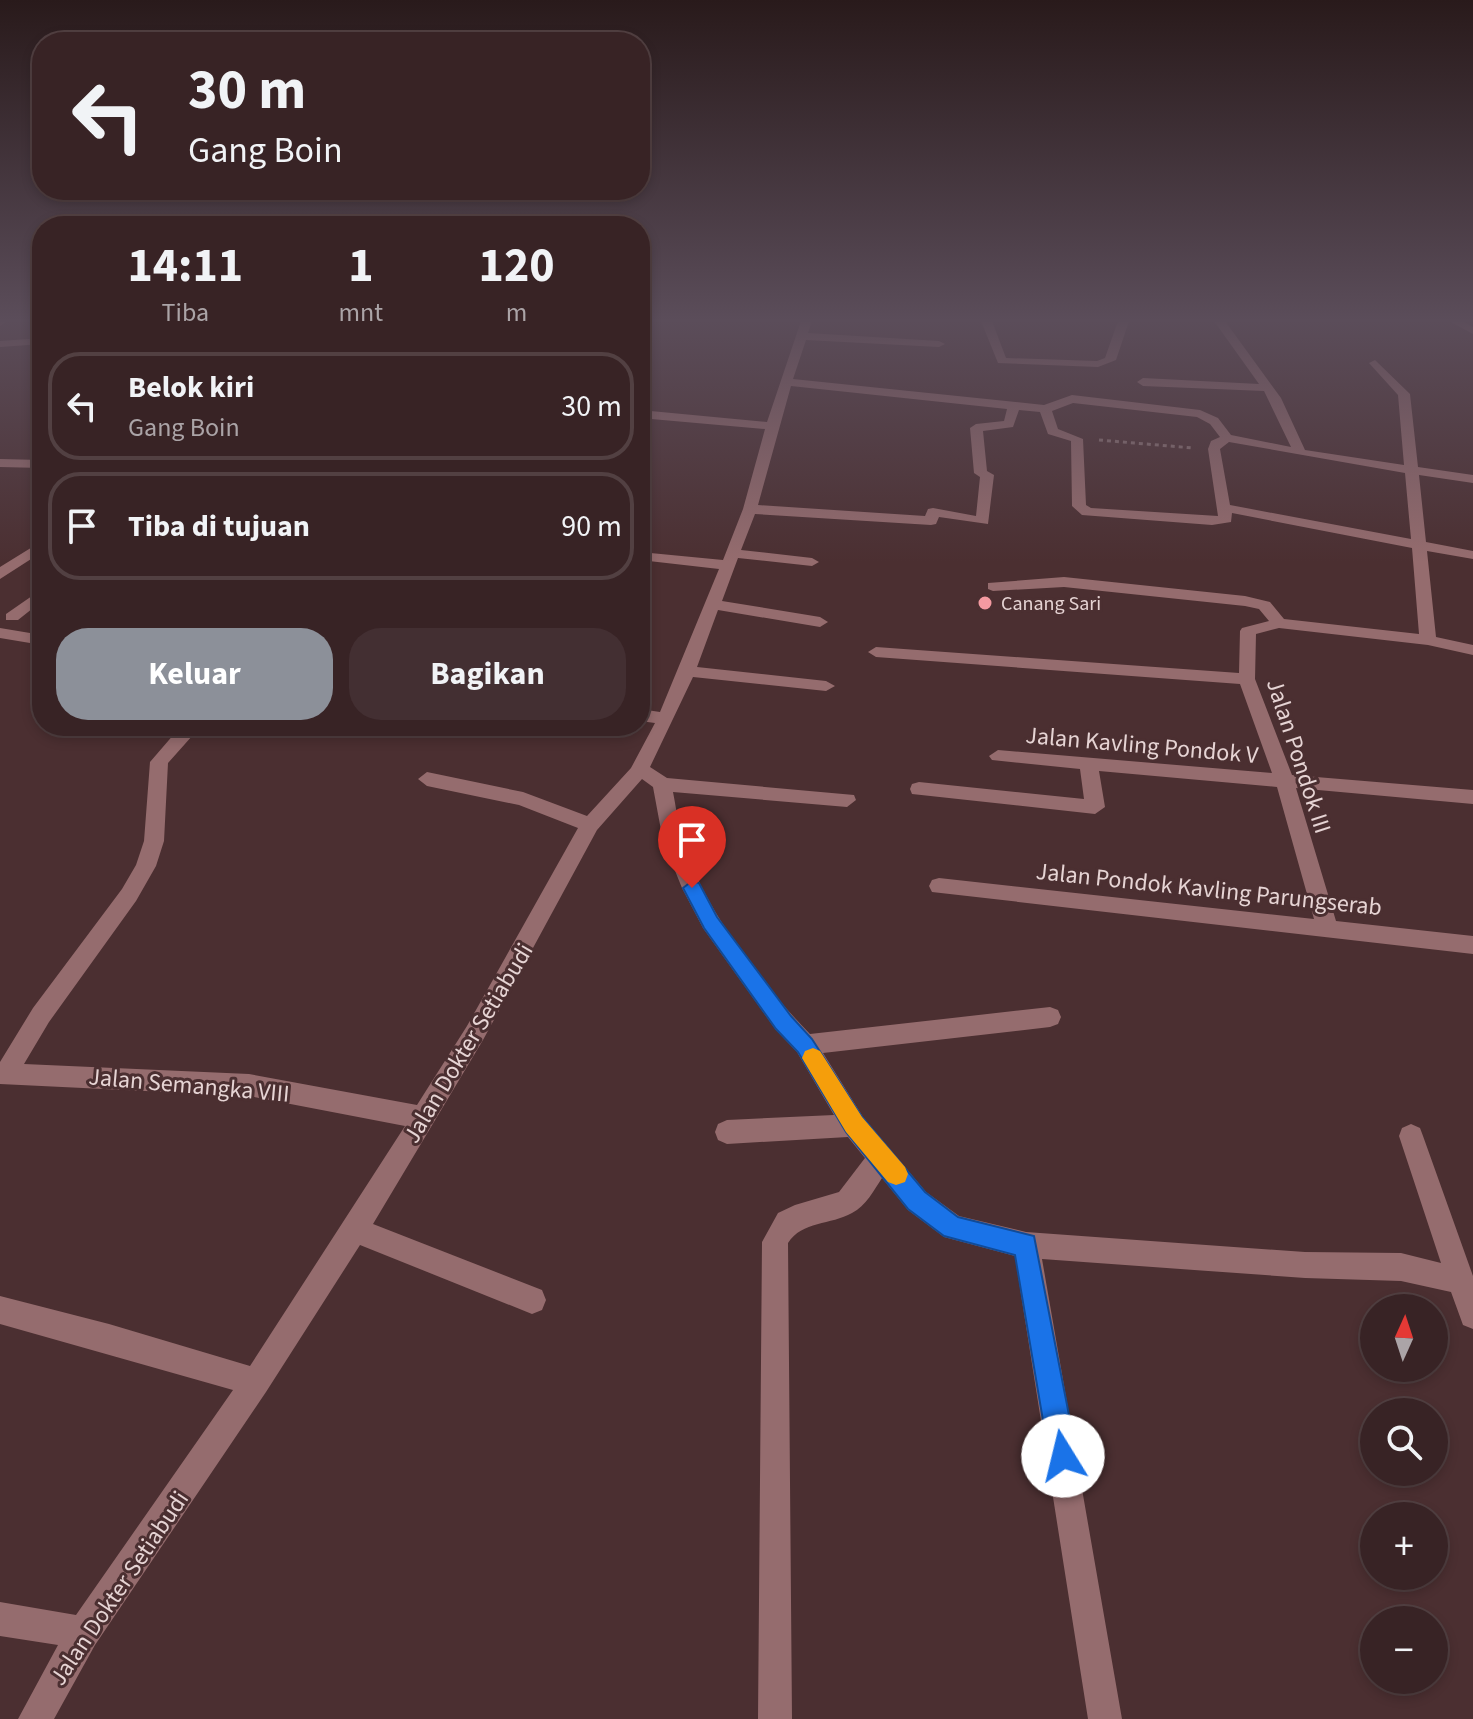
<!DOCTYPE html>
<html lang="id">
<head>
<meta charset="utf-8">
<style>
  :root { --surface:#382325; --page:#432f32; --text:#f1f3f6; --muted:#aba4a7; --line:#524042; --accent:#8c9099 }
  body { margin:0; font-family:"Source Sans 3",sans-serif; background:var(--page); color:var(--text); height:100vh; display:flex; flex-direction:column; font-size:30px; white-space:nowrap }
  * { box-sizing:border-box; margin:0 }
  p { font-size:26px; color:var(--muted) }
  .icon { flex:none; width:44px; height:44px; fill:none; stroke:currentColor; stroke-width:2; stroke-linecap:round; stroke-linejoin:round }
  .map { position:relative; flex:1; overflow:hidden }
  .panel { position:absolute; left:32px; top:216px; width:618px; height:520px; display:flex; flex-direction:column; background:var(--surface); border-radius:32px; box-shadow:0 4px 12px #0003,0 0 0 2px var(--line) }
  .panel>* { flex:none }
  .hud { position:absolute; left:32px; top:32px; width:618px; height:168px; border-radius:32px; box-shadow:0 4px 12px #0003,0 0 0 2px var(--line); background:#382325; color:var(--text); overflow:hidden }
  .needle { width:52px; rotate:3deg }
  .buttons { position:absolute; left:1360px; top:1294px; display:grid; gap:16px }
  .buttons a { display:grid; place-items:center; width:88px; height:88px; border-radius:50%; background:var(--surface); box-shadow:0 4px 12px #0003,0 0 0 2px var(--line); font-size:40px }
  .pin { position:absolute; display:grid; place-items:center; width:68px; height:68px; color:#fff; margin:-82px -34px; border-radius:50% 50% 50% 0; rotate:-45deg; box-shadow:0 0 8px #0007 }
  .pin .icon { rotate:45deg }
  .me { position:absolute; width:88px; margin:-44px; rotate:351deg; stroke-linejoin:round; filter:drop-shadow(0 0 6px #0008) }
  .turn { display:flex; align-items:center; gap:28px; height:168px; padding:0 24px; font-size:36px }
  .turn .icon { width:104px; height:104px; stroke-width:2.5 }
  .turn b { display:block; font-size:56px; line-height:68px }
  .eta { display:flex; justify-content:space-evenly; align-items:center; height:136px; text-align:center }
  .eta b { font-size:48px; font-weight:700; line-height:56px }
  .action { display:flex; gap:16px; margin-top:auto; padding:16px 24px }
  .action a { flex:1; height:92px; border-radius:32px; background:var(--accent); color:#fff; font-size:32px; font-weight:700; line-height:92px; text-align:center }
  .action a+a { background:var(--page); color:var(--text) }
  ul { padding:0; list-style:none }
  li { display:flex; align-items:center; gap:24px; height:108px; margin:0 16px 12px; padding:0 8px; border:4px solid var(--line); border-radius:32px }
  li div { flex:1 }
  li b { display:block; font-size:30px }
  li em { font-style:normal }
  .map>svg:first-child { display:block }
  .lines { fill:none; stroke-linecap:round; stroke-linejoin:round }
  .path { stroke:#8b7374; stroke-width:3; stroke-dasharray:4 4; stroke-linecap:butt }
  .minor { fill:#956c6e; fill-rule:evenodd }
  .route { fill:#1a73e8; stroke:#114b97; stroke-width:2 }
  .slow { fill:#f59e0b }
  .poi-dot { fill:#f49aa1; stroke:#4b2f31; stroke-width:3 }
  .labels { text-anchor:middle; stroke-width:6; stroke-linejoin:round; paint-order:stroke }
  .far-poi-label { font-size:20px; fill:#e6d4d4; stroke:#4b2f31; text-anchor:start }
  .street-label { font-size:24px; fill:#e6d4d4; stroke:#4b2f31 }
</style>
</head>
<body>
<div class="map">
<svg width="1473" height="1719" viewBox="0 0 1473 1719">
  <rect width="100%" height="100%" fill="#4b2f31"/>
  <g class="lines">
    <!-- path -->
    <path class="path" d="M 1099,440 L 1193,448"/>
    <!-- minor -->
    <path class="minor" d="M 0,321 L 7,321 L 0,326 Z
      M 801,321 L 812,321 L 808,333 L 939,341 L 945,344 L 939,347 L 806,340 L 793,379 L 1044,405 L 1072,395 L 1200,410 L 1218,418 L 1231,435 L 1291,447 L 1264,391 L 1143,386 L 1137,382 L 1143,378 L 1259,384 L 1214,321 L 1225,321 L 1281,398 L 1305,450 L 1404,465 L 1398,395 L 1369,363 L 1375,360 L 1410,394 L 1418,467 L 1473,475 L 1473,483 L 1419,475 L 1426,542 L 1473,551 L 1473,559 L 1427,551 L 1436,637 L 1473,645 L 1473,655 L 1428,645 L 1279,628 L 1256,634 L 1255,679 L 1292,775 L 1473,790 L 1473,804 L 1296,788 L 1336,921 L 1473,936 L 1473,954 L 932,892 L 929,886 L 932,880 L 939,878 L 1314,919 L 1277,787 L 1099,771 L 1105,807 L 1095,814 L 912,794 L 910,789 L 912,784 L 919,782 L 1084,799 L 1080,769 L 992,760 L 989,756 L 998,750 L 1272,773 L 1240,684 L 876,657 L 868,652 L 876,647 L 1239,673 L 1240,631 L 1242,628 L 1269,621 L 1259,609 L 1245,606 L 1064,587 L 993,591 L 988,589 L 988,583 L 1064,577 L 1245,596 L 1270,602 L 1284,619 L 1419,634 L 1412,548 L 1232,513 L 1231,522 L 1212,525 L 1082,515 L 1072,506 L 1071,441 L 1048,434 L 1040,412 L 1019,410 L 1013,427 L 983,431 L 987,471 L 994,475 L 988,524 L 939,517 L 936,524 L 931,525 L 755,514 L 741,550 L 812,558 L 819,562 L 812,566 L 738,558 L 722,601 L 820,617 L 828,622 L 820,627 L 718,610 L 697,667 L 826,681 L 835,686 L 826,691 L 693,677 L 650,767 L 667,778 L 854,795 L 856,800 L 847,807 L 673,792 C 676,807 678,824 683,840 C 701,905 763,986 810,1034 L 1050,1007 L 1058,1010 L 1061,1017 L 1058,1024 L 1050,1027 L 823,1053 L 863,1117 L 926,1192 L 959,1216 L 1026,1232 L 1305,1252 L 1401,1253 L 1441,1263 L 1399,1136 L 1402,1128 L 1411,1124 L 1420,1128 L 1423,1136 L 1473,1276 L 1473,1329 L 1463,1325 L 1451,1292 L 1401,1281 L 1305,1278 L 1042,1259 L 1122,1719 L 1088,1719 L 1015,1256 L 944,1237 L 908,1210 L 882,1178 C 874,1190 866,1206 852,1213 C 831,1225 802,1221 788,1243 L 792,1719 L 758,1719 L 762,1242 L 778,1213 L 795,1205 L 839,1192 L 865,1158 L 848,1137 L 727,1144 L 718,1140 L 715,1132 L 718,1124 L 727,1120 L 834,1115 L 797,1052 L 776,1030 L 703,928 L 682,888 L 663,841 L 653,787 L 642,779 L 597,830 L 483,1040 L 373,1224 L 542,1290 L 546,1300 L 542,1310 L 532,1314 L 360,1245 L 266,1392 L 95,1645 L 54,1719 L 18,1719 L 58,1645 L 0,1636 L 0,1602 L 76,1615 L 233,1390 L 0,1324 L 0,1296 L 109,1324 L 250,1366 L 405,1126 L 249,1096 L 0,1084 L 0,1062 L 33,1008 L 122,889 L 136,865 L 144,841 L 150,762 L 181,726 L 201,726 L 168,763 L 164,841 L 156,866 L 136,901 L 49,1022 L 24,1064 L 249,1074 L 417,1105 L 467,1026 L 578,828 L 519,805 L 427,786 L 418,779 L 427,772 L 523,792 L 587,816 L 631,768 L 655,723 L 640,721 L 640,709 L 660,712 L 719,569 L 640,560 L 640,552 L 723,560 L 743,509 L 765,429 L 640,418 L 640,410 L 767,422 ZM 791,386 L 1007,409 L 1004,421 L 976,424 L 970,428 L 974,473 L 980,477 L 976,516 L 933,508 L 928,509 L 925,516 L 758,505 ZM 1073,403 L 1197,417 L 1210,424 L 1220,437 L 1211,441 L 1208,449 L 1218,516 L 1091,508 L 1086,505 L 1083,439 L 1058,429 L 1052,411 ZM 1229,442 L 1405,473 L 1411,539 L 1230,505 L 1220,449 Z
      M 981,321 L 992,321 L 1006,358 L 1097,361 L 1105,358 L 1118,321 L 1129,321 L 1116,360 L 1098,367 L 998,363 Z
      M 1449,321 L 1463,321 L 1473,327 L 1473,334 Z
      M 42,338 L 42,344 L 0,347 L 0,341 Z
      M 0,459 L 42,460 L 42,468 L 0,467 Z
      M 42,541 L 42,552 L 0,579 L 0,567 Z
      M 42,589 L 42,601 L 18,620 L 6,620 L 6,614 Z
      M 0,628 L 42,635 L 42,645 L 0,638 Z"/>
  </g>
  <!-- sky -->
  <linearGradient id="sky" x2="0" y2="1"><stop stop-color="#291a1b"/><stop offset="0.57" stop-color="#5b4d5a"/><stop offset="1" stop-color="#5b4d5a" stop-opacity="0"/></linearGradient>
  <rect width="1473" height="562" fill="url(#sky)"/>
  <!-- route -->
  <path class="route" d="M 692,881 L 699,883 L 717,917 L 791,1016 L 812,1039 L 862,1117 L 925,1192 L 958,1217 L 1034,1236 L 1077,1456 L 1073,1466 L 1063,1470 L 1053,1466 L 1049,1456 L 1015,1255 L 944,1236 L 908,1209 L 846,1132 L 798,1052 L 776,1029 L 704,928 L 683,888 Z"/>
  <!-- slow -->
  <path class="slow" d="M 813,1048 L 820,1051 L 862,1117 L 905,1167 L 908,1174 L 905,1182 L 896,1185 L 888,1182 L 846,1132 L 802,1058 L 805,1051 Z"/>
  <!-- markers -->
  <circle class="poi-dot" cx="985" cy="603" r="8"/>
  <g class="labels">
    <!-- far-poi labels -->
    <g class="far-poi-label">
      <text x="1001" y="610">Canang Sari</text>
    </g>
    <!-- street labels -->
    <g class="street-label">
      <text transform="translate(1142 745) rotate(5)" y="8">Jalan Kavling Pondok V</text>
      <text transform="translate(1299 756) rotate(72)" y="8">Jalan Pondok III</text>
      <text transform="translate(1209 889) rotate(6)" y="8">Jalan Pondok Kavling Parungserab</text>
      <text transform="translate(468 1043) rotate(-59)" y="8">Jalan Dokter Setiabudi</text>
      <text transform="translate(189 1085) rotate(5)" y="8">Jalan Semangka VIII</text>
      <text transform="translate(119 1588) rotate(-56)" y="8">Jalan Dokter Setiabudi</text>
    </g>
  </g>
</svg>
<div class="buttons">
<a><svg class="needle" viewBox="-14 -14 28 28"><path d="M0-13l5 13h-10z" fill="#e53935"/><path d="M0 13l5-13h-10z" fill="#aba4a7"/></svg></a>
<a><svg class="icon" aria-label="search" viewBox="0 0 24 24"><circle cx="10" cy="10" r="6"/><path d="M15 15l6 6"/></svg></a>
<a>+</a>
<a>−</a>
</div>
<div class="pin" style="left:692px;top:888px;background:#d93025"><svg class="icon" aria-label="arrive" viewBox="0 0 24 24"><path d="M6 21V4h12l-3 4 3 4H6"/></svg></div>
<svg class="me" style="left:1063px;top:1456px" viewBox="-20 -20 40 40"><circle r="19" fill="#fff"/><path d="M0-13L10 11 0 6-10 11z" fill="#1a73e8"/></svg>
<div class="hud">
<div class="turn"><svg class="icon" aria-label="left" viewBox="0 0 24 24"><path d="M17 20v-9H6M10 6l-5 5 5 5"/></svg><div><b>30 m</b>Gang Boin</div></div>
</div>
<section class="panel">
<div class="eta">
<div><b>14:11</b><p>Tiba</p></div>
<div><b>1</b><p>mnt</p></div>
<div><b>120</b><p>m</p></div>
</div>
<ul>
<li><svg class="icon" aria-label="left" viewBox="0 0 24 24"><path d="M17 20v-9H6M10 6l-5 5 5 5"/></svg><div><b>Belok kiri</b><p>Gang Boin</p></div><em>30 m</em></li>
<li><svg class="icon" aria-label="arrive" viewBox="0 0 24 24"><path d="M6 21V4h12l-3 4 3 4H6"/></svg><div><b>Tiba di tujuan</b></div><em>90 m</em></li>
</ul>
<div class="action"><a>Keluar</a><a>Bagikan</a></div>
</section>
</div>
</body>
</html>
